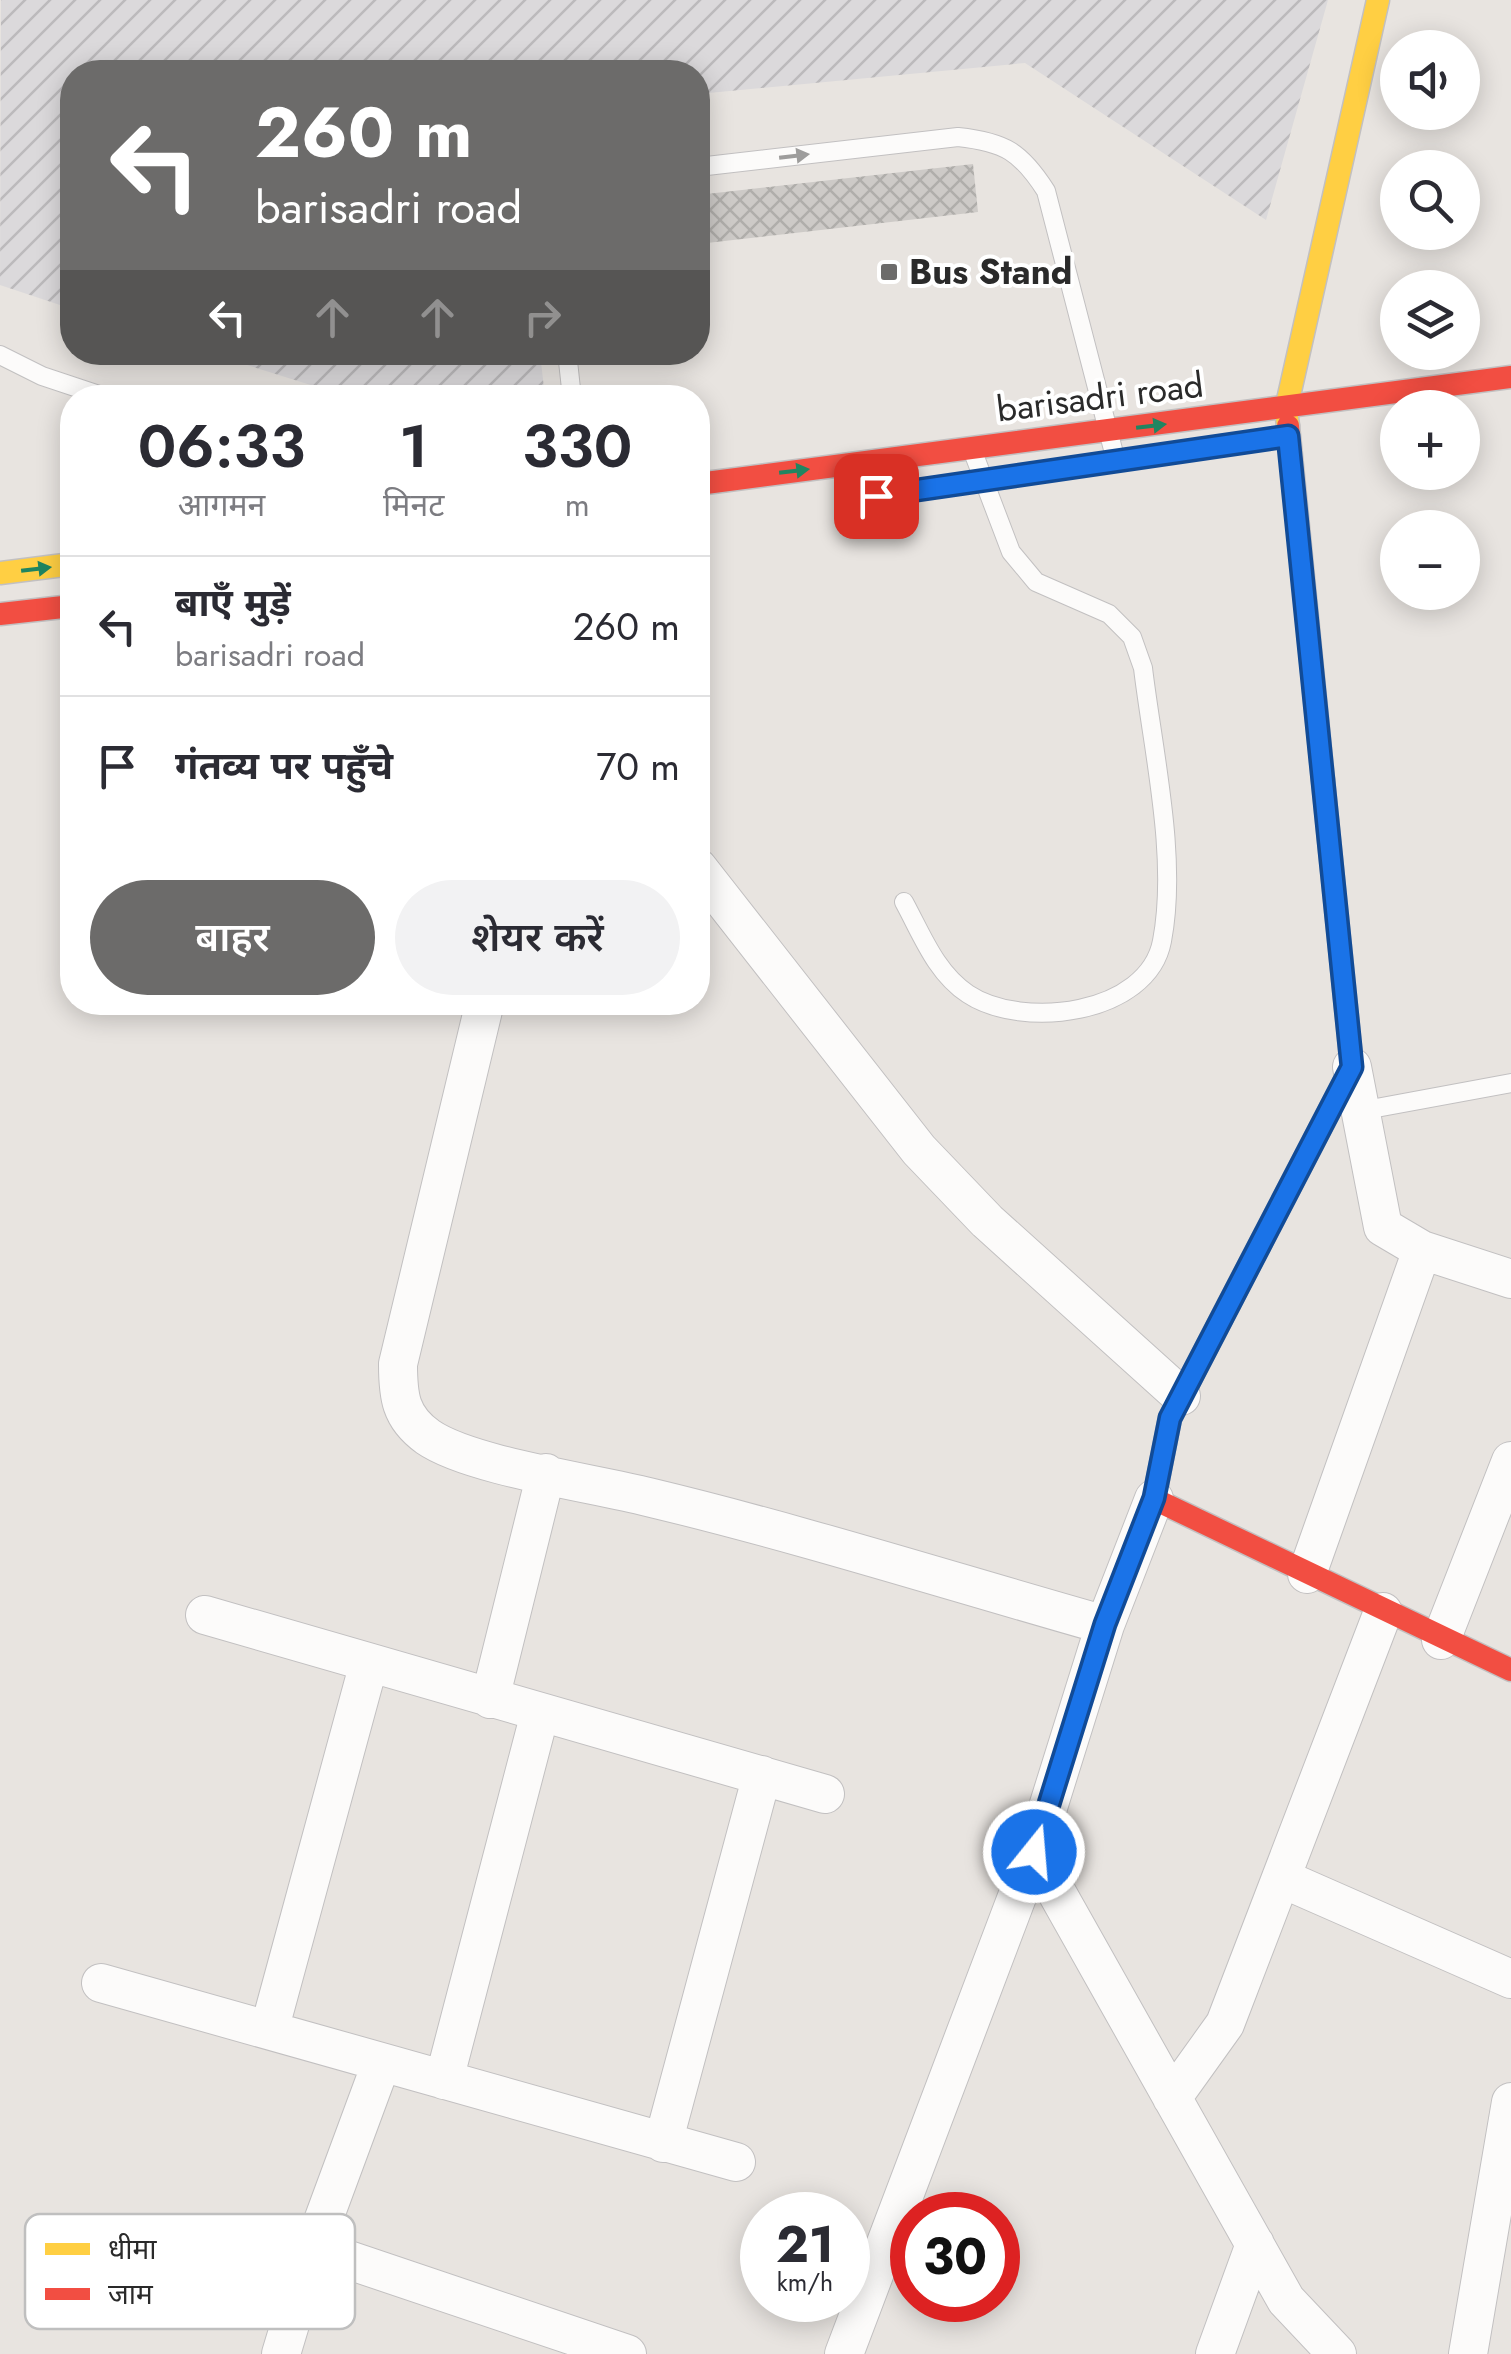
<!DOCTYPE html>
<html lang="hi">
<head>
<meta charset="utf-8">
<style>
  :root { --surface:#fff; --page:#f2f2f3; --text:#2b2b33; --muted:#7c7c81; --line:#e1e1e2; --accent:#6c6b6a }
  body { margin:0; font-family:Jost,"Noto Sans Devanagari",sans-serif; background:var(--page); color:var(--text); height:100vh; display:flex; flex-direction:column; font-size:38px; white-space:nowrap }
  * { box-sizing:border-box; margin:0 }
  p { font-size:32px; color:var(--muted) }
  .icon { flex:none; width:55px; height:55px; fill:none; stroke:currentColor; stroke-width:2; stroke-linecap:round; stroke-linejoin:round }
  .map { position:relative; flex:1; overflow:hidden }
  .sheet { position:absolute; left:60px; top:385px; width:650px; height:630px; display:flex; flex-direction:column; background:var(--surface); border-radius:40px; box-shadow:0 5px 25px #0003 }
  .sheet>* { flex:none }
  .guide { position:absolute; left:60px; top:60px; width:650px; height:305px; border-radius:40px; box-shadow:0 5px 25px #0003; background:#6c6b6a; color:#fff; overflow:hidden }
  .fabs { position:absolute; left:1380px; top:30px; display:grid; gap:20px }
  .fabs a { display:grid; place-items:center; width:100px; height:100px; border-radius:50%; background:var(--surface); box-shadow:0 5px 25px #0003; font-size:50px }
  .speed { position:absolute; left:740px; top:2192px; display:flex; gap:20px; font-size:50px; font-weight:700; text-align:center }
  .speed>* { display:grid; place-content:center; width:130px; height:130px; border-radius:50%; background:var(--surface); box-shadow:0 5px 25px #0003; line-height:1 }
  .speed small { font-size:25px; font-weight:400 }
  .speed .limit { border:15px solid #d22; background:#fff; color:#111 }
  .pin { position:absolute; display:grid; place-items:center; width:85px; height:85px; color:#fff; margin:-42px; border-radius:20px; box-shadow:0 5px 15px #0006 }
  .me { position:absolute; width:110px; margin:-55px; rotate:17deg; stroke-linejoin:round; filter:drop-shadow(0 0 8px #0008) }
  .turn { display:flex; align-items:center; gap:35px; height:210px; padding:0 30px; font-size:45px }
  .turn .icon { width:130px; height:130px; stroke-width:2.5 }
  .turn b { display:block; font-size:70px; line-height:85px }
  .lanes { display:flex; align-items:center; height:95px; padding:0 30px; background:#0003; justify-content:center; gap:50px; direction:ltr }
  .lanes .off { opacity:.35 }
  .eta { display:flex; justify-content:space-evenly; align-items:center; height:170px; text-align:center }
  .eta b { font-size:60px; font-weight:600; line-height:70px }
  .cta { display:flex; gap:20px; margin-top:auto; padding:20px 30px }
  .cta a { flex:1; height:115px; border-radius:60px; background:var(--accent); color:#fff; font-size:40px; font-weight:600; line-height:115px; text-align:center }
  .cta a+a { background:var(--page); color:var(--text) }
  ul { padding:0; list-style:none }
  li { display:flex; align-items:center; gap:30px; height:140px; padding:0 30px; border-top:2px solid var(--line) }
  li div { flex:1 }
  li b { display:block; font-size:38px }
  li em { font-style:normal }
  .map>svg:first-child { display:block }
  .industrial { fill:url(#industrial-furrows) }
  .building { fill:url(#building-cross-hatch) }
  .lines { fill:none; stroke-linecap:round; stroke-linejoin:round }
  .lane-casing { stroke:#c2c0c1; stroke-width:20 }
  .street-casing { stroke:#c2c0c1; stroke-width:40 }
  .slow-casing { stroke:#c2c0c1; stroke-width:25 }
  .jam-casing { stroke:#c2c0c1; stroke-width:25 }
  .lane { stroke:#fcfbfa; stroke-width:18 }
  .street { stroke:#fcfbfa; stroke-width:38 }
  .slow { stroke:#ffcf43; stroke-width:22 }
  .jam { stroke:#f24e42; stroke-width:22 }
  .oneway { fill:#9e9d9c }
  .oneway2 { fill:#208561 }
  .route-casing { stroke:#114b97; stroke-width:25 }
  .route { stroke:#1a73e8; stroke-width:18 }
  .poi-dot { fill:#6c6b6a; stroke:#fff; stroke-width:4 }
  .labels { text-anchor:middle; stroke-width:8; stroke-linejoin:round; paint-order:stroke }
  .poi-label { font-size:35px; font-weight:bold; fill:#2a2a2a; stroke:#fff; text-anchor:start }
  .street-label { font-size:35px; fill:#2a2a2a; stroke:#fff }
  .key { fill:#fff; stroke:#bfbfbf; stroke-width:2.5 }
  .key-label { font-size:28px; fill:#2a2a2a }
</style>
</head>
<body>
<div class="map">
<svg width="1511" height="2354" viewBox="0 0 1511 2354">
  <defs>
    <pattern id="industrial-furrows" width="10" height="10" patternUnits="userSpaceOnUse" patternTransform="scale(2.5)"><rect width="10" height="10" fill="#dbd9db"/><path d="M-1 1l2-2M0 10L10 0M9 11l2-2" fill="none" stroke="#bcbabc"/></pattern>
    <pattern id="building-cross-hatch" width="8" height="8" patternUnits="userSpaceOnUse" patternTransform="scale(2.5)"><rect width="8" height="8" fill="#cdcac7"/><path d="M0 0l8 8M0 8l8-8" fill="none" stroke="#b0aeab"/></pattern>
  </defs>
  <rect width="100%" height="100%" fill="#e8e4e0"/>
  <!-- industrial -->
  <path class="industrial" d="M 1,0 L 1328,0 L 1266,220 L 1025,63 L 698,94 L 698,72 L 72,72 L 72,309 L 0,285 Z
    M 209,353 L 540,353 L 545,397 L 349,397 Z"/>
  <!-- building -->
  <path class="building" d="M 973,164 L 978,212 L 698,244 L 698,195 Z"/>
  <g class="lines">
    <!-- lane casing -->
    <g class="lane-casing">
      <path id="lane" d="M 698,167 L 958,137 C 1005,142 1021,152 1046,191 L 1116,461
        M 567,352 L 572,398
        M 0,355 L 42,376 L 108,398
        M 904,902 C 922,935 936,973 968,994 C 1022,1030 1148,1015 1162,941 C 1178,858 1153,752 1143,668 L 1132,637 L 1109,614 L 1036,582 L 1011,552 L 973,452
        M 1360,1111 L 1511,1083"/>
    </g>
    <!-- street casing -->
    <g class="street-casing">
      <path id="street" d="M 698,868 L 919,1150 L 987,1221 L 1181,1396
        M 485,1002 L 398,1364 C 398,1396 400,1417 428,1437 C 470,1466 593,1483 648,1497 C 802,1534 953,1582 1105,1625
        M 1352,1067 L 1383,1227 L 1422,1250 L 1511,1279
        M 1154,1499 L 1105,1625 L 1034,1852 L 1286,2300 L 1337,2354
        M 1307,1574 L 1422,1250
        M 205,1615 L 825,1794
        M 1441,1640 L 1511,1461
        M 490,1699 L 546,1473
        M 1281,1878 L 1511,1979
        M 101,1983 L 736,2162
        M 270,2027 L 369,1663
        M 444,2080 L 540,1713
        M 1172,2098 L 1225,2024 L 1383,1612
        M 663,2143 L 762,1775
        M 313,2248 L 627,2354
        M 281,2354 L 313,2248 L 381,2064
        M 844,2354 L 1034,1852
        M 1215,2354 L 1255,2244
        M 1468,2354 L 1511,2102"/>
    </g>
    <!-- slow casing -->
    <g class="slow-casing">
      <path id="slow" d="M 1288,426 L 1286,409 L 1378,0
        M 0,573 L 72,564
        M 1229,1304 L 1352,1067 L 1323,780"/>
    </g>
    <!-- jam casing -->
    <g class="jam-casing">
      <path id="jam" d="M 1288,426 L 1323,780
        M 698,484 L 1511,377
        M 0,614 L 72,606
        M 1229,1304 L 1170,1418 L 1154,1499 L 1511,1670"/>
    </g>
    <!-- lane -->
    <use href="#lane" class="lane"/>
    <!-- street -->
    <use href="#street" class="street"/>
    <!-- slow -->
    <use href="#slow" class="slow"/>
    <!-- jam -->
    <use href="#jam" class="jam"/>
  </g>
  <!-- one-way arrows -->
  <defs><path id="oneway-solid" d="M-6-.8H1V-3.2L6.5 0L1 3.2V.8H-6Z" transform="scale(2.5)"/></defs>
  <use class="oneway" href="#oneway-solid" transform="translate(794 156) rotate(-7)"/>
  <g class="oneway2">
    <use href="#oneway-solid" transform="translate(1151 426) rotate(-7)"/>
    <use href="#oneway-solid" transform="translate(794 471) rotate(-7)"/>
    <use href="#oneway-solid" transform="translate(36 569) rotate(-7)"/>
  </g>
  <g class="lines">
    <!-- route casing -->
    <g class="route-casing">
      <path id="route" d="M 876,496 L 1288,436 L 1352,1067 L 1170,1418 L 1154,1498 L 1105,1624 L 1034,1852"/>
    </g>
    <!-- route -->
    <use href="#route" class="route"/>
  </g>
  <!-- markers -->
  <rect class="poi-dot" x="879" y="262" width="20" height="20" rx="5"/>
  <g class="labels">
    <!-- poi labels -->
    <g class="poi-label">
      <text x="909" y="284">Bus Stand</text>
    </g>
    <!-- street labels -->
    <g class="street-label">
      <text transform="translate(1100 397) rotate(-7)" y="12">barisadri road</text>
    </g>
  </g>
  <!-- legend -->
  <rect x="25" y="2214" width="330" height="115" rx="15" class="key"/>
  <rect x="45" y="2243" width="45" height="12" fill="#ffcf43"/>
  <rect x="45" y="2288" width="45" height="12" fill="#f24e42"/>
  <g class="key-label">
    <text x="108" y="2259">धीमा</text>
    <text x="108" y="2304">जाम</text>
  </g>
</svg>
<div class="fabs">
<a><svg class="icon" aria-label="sound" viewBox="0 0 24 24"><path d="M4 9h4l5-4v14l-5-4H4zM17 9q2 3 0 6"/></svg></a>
<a><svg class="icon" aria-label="search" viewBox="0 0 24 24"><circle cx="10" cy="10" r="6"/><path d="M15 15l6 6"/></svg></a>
<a><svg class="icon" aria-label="layers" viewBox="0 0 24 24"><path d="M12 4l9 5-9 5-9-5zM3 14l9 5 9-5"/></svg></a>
<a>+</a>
<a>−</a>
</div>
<div class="speed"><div>21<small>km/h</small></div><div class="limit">30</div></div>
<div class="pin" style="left:876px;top:496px;background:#d93025"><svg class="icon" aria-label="arrive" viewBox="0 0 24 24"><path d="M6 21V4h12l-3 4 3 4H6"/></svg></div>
<svg class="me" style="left:1034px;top:1852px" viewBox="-20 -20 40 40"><circle r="17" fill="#1a73e8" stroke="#fff" stroke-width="3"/><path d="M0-11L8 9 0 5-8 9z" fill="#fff"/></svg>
<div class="guide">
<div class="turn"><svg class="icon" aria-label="left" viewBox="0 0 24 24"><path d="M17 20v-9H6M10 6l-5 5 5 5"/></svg><div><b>260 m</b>barisadri road</div></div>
<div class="lanes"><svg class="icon" aria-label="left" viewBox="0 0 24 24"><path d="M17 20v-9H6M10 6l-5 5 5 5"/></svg><svg class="icon off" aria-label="ahead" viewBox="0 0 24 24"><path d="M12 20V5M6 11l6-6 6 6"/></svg><svg class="icon off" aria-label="ahead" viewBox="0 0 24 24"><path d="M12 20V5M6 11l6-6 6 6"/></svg><svg class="icon off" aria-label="right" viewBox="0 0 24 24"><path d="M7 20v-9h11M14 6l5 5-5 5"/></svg></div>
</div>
<section class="sheet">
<div class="eta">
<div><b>06:33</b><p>आगमन</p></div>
<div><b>1</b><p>मिनट</p></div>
<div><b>330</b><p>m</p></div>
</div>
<ul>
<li><svg class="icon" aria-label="left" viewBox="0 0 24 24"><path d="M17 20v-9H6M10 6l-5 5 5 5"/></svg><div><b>बाएँ मुड़ें</b><p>barisadri road</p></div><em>260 m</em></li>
<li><svg class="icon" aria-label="arrive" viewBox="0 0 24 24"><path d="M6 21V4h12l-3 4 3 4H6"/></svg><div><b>गंतव्य पर पहुँचे</b></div><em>70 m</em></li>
</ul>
<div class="cta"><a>बाहर</a><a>शेयर करें</a></div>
</section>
</div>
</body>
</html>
